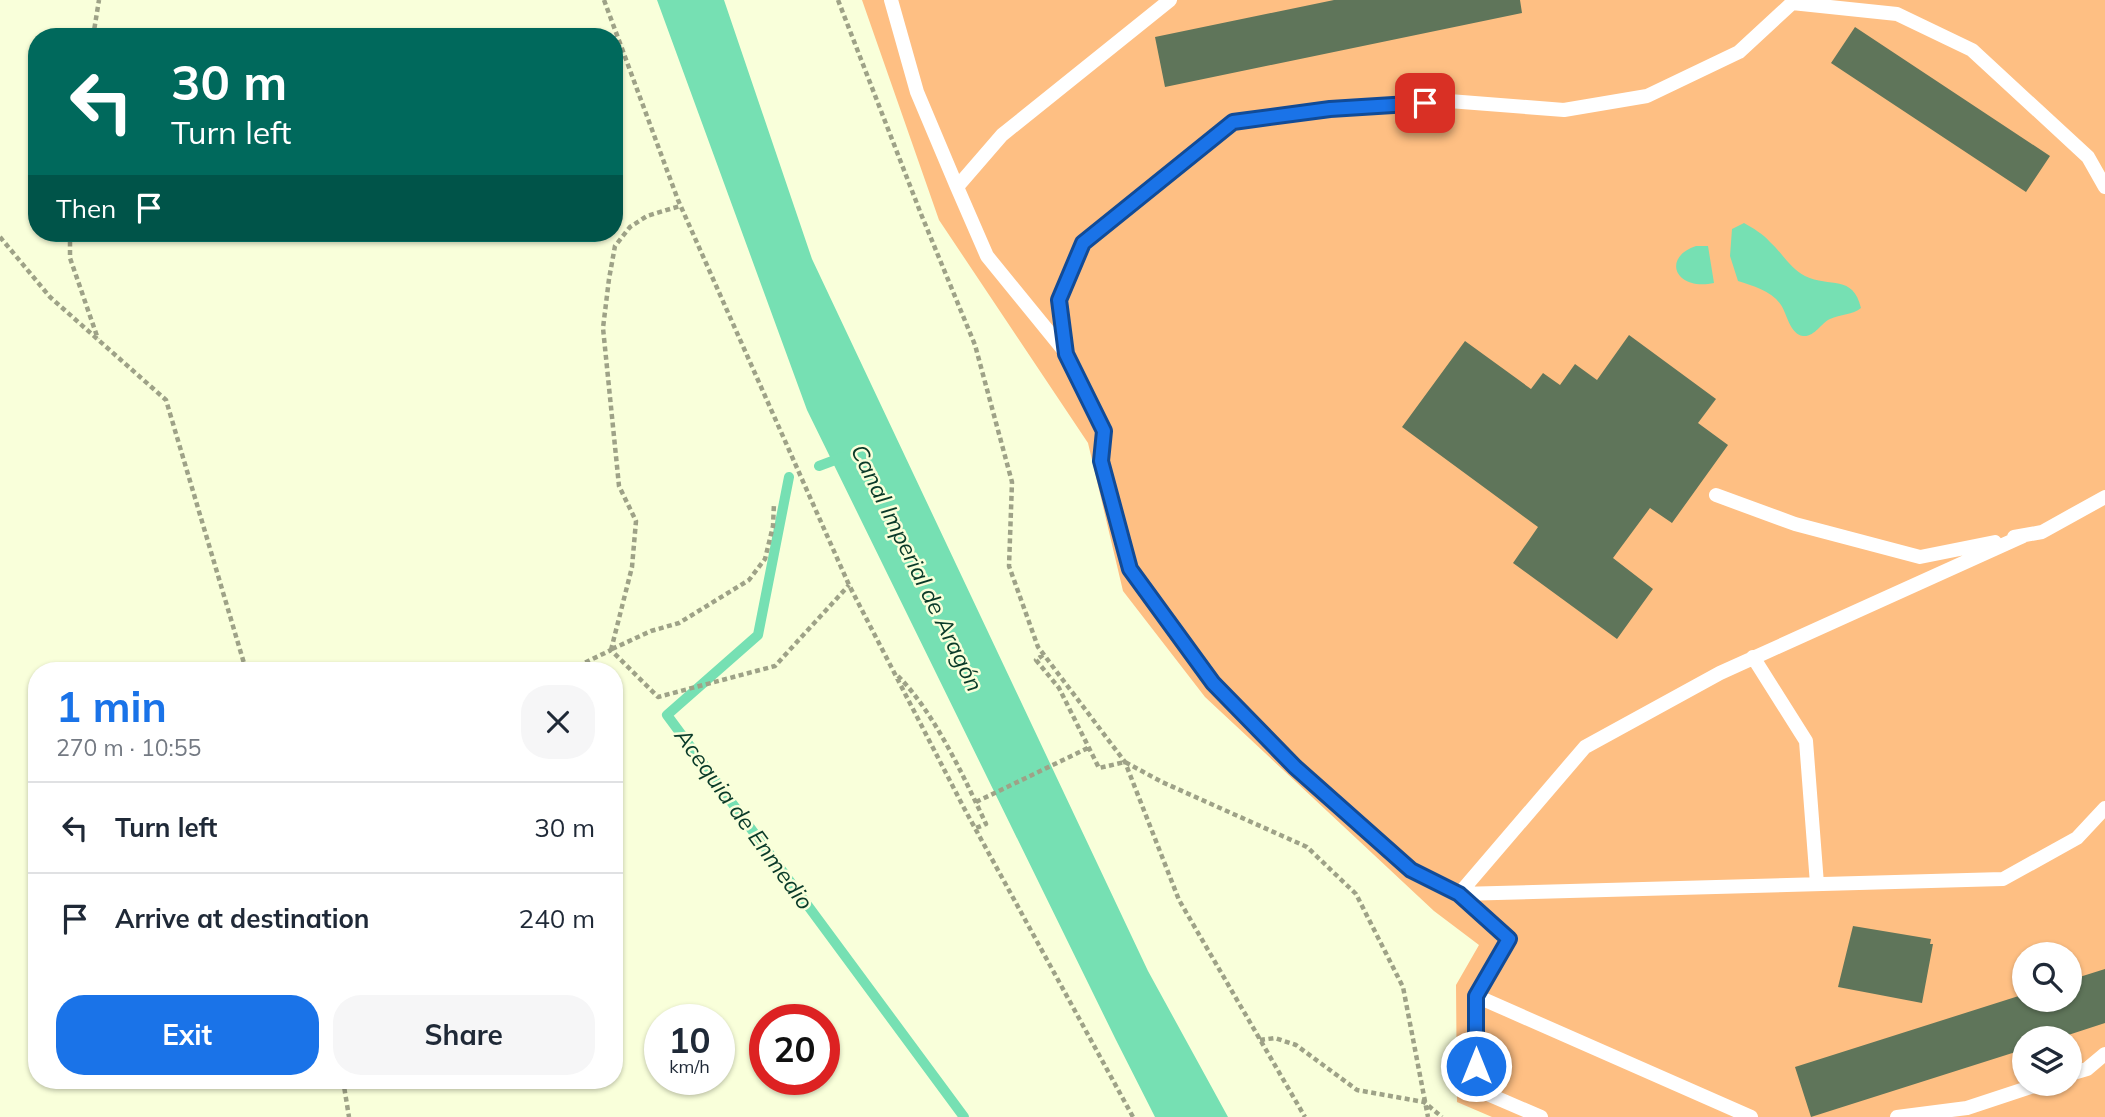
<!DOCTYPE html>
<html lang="en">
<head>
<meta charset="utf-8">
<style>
  :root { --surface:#fff; --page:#f6f6f7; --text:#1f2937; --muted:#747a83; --line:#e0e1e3; --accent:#1a73e8 }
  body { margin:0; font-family:Mulish,sans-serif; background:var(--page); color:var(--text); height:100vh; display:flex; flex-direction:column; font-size:26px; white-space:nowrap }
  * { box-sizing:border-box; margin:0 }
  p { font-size:23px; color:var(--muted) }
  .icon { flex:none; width:38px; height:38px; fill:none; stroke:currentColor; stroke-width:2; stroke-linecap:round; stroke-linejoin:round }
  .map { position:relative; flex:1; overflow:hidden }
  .sheet { position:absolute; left:28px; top:662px; width:595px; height:427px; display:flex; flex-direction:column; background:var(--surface); border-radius:28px; box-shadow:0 2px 5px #0004 }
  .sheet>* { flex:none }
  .top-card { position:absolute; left:28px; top:28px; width:595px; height:214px; border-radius:28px; box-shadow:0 2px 5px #0004; background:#00695c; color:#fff; overflow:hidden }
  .tools { position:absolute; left:2012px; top:942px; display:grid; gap:14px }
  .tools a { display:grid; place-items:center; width:70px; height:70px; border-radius:50%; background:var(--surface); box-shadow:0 2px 5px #0004; font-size:35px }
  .speed { position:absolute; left:644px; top:1004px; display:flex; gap:14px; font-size:35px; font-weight:700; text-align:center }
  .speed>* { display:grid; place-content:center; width:91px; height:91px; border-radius:50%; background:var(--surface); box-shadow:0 2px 5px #0004; line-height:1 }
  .speed small { font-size:18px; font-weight:400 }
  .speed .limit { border:10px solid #d22; background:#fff; color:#111 }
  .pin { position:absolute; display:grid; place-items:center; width:60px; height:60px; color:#fff; margin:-30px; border-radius:14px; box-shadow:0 4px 10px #0006 }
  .me { position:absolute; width:77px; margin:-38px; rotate:0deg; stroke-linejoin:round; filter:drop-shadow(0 0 5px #0008) }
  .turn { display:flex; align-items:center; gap:24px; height:147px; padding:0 28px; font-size:32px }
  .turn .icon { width:91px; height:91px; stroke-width:2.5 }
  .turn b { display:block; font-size:49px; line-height:60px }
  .then { display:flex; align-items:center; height:66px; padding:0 28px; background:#0003; gap:14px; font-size:26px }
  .round { display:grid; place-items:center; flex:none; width:74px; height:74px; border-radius:28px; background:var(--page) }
  .summary { display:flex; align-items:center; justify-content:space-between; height:119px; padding:0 28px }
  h1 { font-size:42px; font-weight:700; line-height:52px; color:var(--accent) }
  .action { display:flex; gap:14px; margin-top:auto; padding:14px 28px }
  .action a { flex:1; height:80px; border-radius:28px; background:var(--accent); color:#fff; font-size:28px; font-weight:700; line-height:80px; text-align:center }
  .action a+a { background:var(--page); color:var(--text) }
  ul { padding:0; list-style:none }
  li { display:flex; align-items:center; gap:21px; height:91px; padding:0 28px; border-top:2px solid var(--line) }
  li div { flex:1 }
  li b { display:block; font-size:26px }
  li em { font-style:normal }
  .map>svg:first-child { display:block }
  .green { fill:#febf83; fill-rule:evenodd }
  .water { fill:#76e0b3 }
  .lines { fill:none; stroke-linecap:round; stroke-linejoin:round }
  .stream { stroke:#76e0b3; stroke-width:10 }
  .building { fill:#5f755a }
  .path { stroke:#9ea287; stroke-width:4.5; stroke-dasharray:5 3.5; stroke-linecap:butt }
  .service { stroke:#fff; stroke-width:14 }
  .route-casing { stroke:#114b97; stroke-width:18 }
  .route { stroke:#1a73e8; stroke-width:12 }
  .labels { text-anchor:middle; stroke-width:5; stroke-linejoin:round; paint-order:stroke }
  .water-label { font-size:23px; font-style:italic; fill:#093a28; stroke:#f9ffda }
</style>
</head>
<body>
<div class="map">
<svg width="2105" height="1117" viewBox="0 0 2105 1117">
  <rect width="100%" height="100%" fill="#f9ffda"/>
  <!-- green -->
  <path class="green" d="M 862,0 L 2105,0 L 2105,1117 L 1492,1117 L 1457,1102 L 1456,985 L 1479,945 L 1434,911 L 1205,697 L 1123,591 L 1088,443 L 939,220 ZM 2025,954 L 2070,954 L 2070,999 L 2025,999 ZM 2025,1038 L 2070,1038 L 2070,1083 L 2025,1083 Z"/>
  <!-- water -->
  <path class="water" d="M 657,0 L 724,0 L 812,259 L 1148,971 L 1228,1117 L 1155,1117 L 1116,1040 L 807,410 Z
    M 1744,223 C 1753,228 1763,234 1770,242 C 1782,253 1791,269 1805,276 C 1830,288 1853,274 1861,308 C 1853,315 1840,314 1830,319 C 1821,323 1815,337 1803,336 C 1790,334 1787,314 1781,305 C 1772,291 1753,286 1738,281 L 1730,256 L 1732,229 Z
    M 1696,246 L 1708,246 L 1714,283 C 1674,291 1662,257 1696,246 Z"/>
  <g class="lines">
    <!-- stream -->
    <path class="stream" d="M 819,466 L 843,457
      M 789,477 L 758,635 L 667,715 L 964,1117"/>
  </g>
  <!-- building -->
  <path class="building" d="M 1334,0 L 1520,0 L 1522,13 L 1165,87 L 1155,37 Z
    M 1855,27 L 2050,156 L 2026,192 L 1831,63 Z
    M 1629,335 L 1716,399 L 1698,423 L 1728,445 L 1672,523 L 1650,508 L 1613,558 L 1653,589 L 1617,639 L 1513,563 L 1538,527 L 1402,427 L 1465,341 L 1531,389 L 1543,373 L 1560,385 L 1575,364 L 1597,380 Z
    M 1853,926 L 1931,939 L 1930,944 L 1933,944 L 1922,1003 L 1838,987 Z
    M 2105,969 L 2105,1023 L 2059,1038 L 2025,1038 L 2025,1049 L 1811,1117 L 1795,1067 L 2025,994 L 2025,999 L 2070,999 L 2070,980 Z"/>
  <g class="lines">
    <!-- path -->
    <path class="path" d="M 604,0 L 678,200 L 849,585 L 964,808 L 1133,1117
      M 838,0 L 921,214 L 975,345 L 1012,482 L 1009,566 L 1038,647 L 1125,762 L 1179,900 L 1305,1117
      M 93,37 L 99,0
      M 70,233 L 70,258 L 98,339
      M 0,237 L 50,297 L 166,400 L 246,670
      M 612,649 L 651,631 L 679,623 L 749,580 L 765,559 L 773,526 L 774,503
      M 611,650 L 632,567 L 636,521 L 619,486 L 603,328 L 609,279 L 615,246 L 630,227 L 647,216 L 680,206
      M 1043,655 L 1036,660 L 1059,688 L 1099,768 L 1125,762 L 1162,782 L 1307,847 L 1356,894 L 1403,987 L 1428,1117
      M 570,670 L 611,650 L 658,697 L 775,666 L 849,585
      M 898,676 C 934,712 964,777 986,824 L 976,828
      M 976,802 L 1088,748
      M 1260,1040 L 1275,1038 L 1296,1045 L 1357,1090 L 1424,1102 L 1442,1117
      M 343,1080 L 349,1117"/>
    <!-- service -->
    <path class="service" d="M 891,0 L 917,92 L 957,187
      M 1066,353 L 987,256 L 957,187 L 1002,135 L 1170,0
      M 1716,495 L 1795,524 L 1920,557 L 1995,542
      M 2014,537 L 2042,532 L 2105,497
      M 1753,657 L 1806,741 L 1817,884
      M 1459,894 L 1585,747 L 1720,673 L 2023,536
      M 1459,894 L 2003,879 L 2077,838 L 2105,808
      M 1476,996 L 1751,1117
      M 2070,1074 L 2087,1069 L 2105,1054
      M 1541,1117 L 1476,1089 L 1476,996 L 1509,939 L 1459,894 L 1411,870 L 1295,767 L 1213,683 L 1130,569 L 1101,461 L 1104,431 L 1066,353 L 1059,300 L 1083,243 L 1233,122 L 1330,109 L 1449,101 L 1564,110 L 1647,96 L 1739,52 L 1792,3 L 1897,14 L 1972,50 L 2088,157 L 2105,187
      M 1897,1117 L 1967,1108 L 2043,1083"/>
  </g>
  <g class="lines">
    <!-- route casing -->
    <g class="route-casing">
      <path id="route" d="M 1425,103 L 1330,109 L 1233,122 L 1083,243 L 1059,300 L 1066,354 L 1104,431 L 1101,461 L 1130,569 L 1213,683 L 1295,767 L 1411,870 L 1459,894 L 1509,939 L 1476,996 L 1476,1066"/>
    </g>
    <!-- route -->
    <use href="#route" class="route"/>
  </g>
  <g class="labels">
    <!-- water labels -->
    <g class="water-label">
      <text transform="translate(917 568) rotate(64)" y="8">Canal Imperial de Aragón</text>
      <text transform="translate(744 819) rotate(54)" y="8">Acequia de Enmedio</text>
    </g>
  </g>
</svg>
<div class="tools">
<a><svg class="icon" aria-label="search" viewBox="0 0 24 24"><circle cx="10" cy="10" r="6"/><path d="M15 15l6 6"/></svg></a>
<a><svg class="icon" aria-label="layers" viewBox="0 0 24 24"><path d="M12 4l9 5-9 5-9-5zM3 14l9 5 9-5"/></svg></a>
</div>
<div class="speed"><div>10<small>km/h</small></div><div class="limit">20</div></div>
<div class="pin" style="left:1425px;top:103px;background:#d93025"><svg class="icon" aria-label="arrive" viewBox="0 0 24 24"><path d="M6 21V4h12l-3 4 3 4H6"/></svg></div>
<svg class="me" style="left:1476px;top:1066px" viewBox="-20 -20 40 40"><circle r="17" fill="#1a73e8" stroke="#fff" stroke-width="3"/><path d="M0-11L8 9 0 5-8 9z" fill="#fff"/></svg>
<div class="top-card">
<div class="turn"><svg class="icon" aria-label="left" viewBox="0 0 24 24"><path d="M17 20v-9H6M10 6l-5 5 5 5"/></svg><div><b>30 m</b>Turn left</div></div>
<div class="then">Then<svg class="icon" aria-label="arrive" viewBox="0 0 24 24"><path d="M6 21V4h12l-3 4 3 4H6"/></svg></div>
</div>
<section class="sheet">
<div class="summary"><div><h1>1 min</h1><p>270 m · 10:55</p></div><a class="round"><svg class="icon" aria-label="close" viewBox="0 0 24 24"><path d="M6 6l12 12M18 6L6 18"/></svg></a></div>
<ul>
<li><svg class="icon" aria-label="left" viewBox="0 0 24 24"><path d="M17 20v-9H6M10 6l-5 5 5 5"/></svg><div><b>Turn left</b></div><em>30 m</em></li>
<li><svg class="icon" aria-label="arrive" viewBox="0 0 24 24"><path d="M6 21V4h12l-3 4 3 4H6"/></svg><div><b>Arrive at destination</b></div><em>240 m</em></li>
</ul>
<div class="action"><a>Exit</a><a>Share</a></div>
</section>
</div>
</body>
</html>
